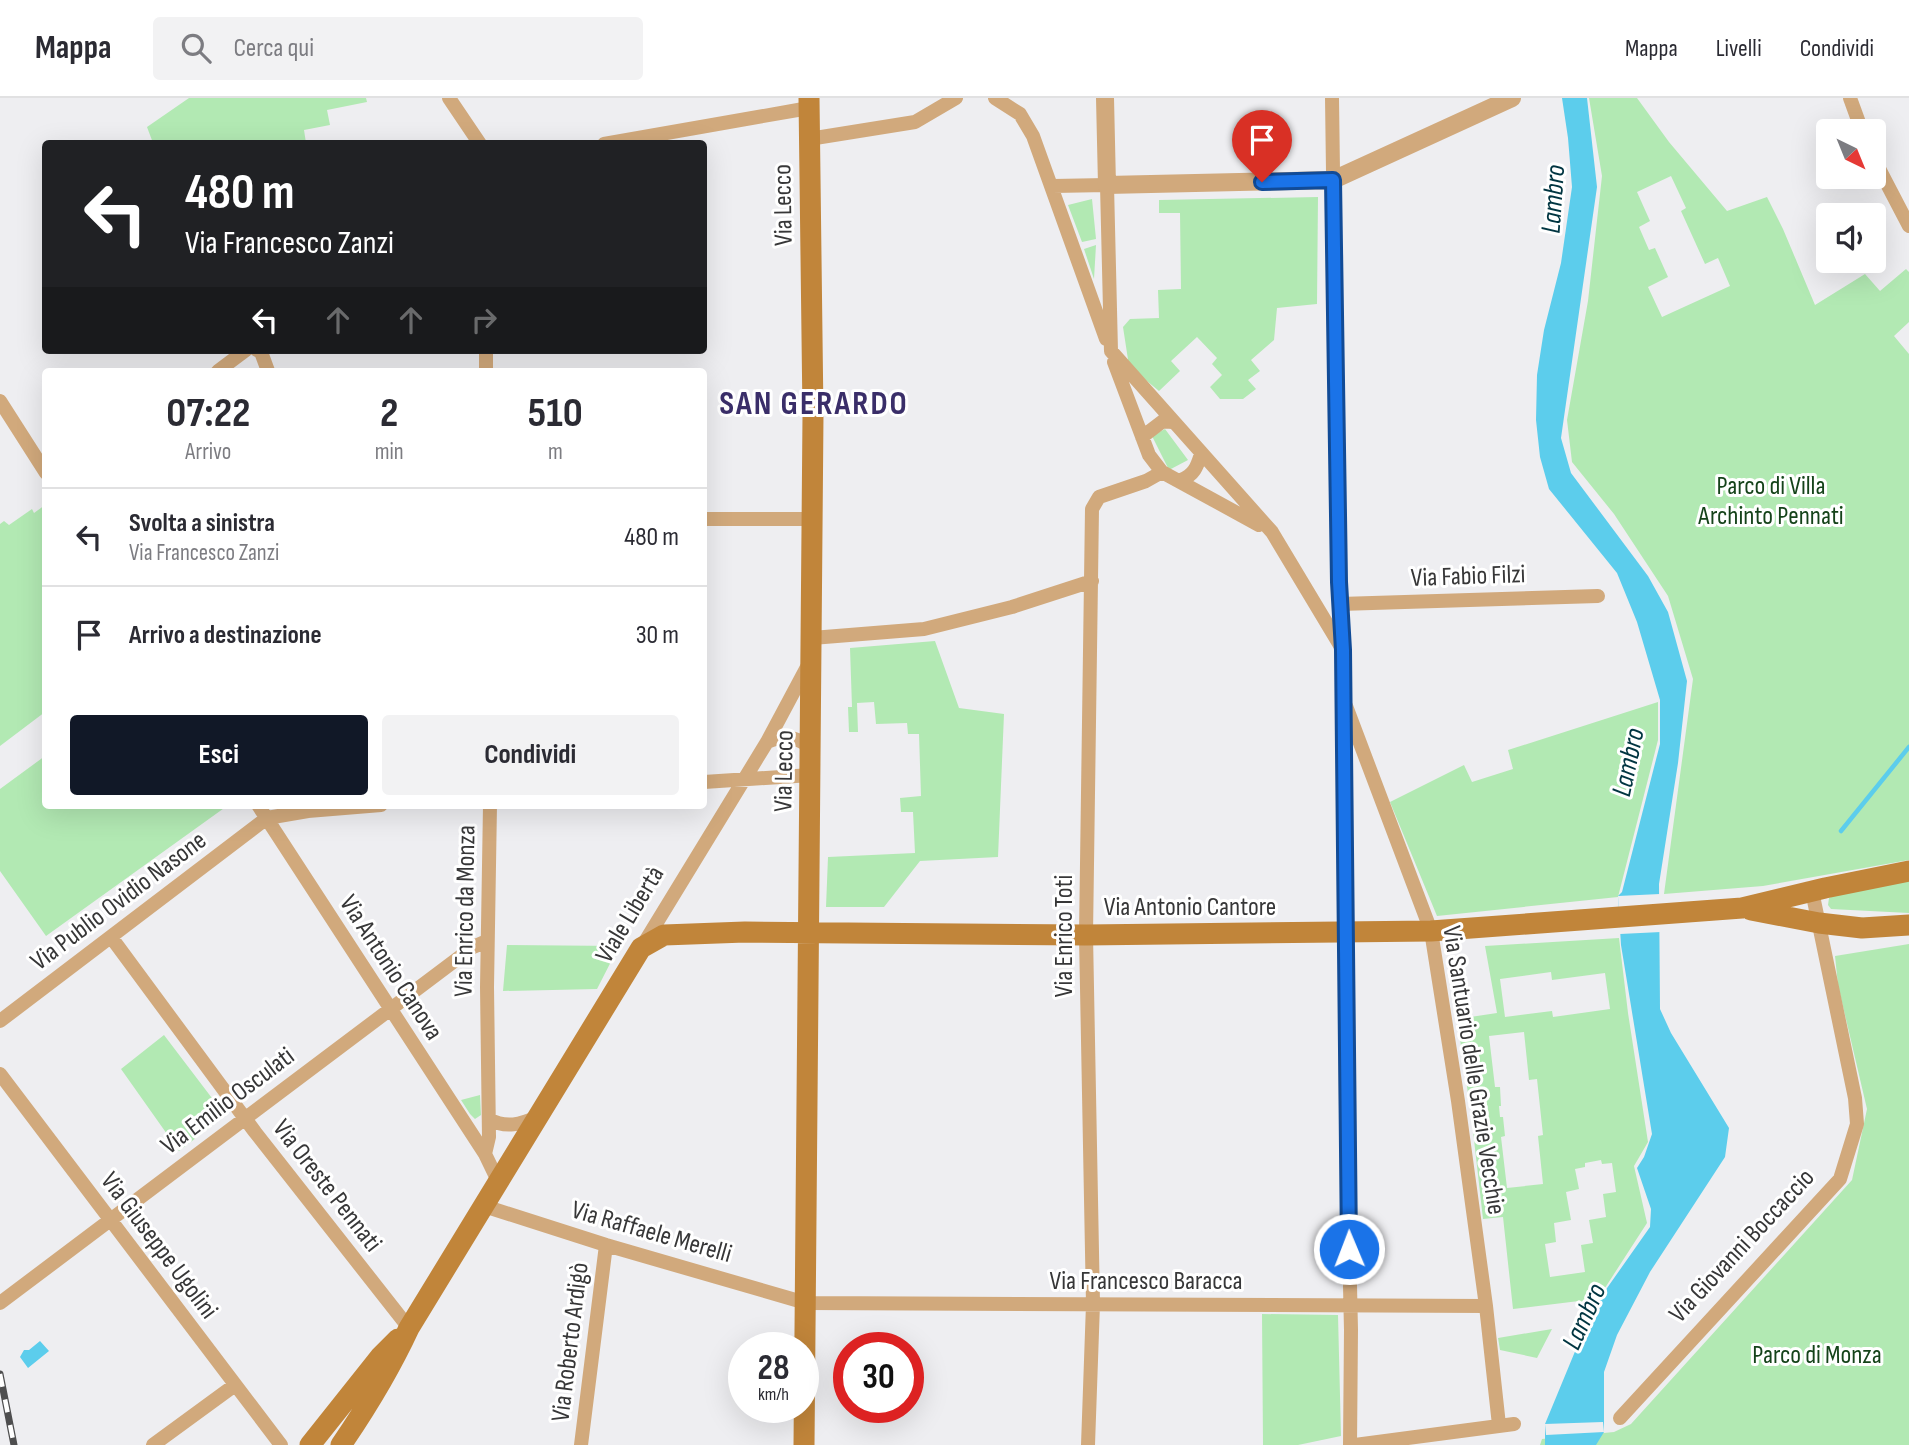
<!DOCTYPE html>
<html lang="it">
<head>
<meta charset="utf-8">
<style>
  :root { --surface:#fff; --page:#f2f2f3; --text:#2b2b33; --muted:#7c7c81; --line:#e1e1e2; --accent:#111827 }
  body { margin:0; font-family:"Sofia Sans Condensed",sans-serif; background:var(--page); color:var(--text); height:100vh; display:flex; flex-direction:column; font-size:26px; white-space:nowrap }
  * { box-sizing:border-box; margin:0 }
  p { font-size:23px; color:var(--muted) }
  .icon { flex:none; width:38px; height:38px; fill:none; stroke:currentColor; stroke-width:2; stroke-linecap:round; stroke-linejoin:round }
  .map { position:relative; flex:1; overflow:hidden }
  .side { position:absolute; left:42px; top:270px; width:665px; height:441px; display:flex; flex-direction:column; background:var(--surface); border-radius:7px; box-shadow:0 7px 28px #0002 }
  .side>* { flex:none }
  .top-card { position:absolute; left:42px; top:42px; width:665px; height:214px; border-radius:7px; box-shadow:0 7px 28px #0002; background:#202124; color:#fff; overflow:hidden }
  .needle { width:46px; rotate:137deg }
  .tools { position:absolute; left:1816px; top:21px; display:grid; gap:14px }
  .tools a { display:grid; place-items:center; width:70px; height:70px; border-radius:7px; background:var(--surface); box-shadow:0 7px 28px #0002; font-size:35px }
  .speed { position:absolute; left:728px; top:1234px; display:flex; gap:14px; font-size:35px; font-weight:700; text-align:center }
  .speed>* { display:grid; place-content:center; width:91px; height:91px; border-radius:50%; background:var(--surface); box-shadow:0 7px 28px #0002; line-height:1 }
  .speed small { font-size:18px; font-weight:400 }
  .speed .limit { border:10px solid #d22; background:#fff; color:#111 }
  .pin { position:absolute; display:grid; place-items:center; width:60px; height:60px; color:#fff; margin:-72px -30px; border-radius:50% 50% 50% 0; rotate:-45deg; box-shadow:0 0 7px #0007 }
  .pin .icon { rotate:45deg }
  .me { position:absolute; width:77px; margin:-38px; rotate:359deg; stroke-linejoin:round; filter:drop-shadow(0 0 5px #0008) }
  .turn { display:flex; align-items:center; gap:24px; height:147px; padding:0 28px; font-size:32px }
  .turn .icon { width:91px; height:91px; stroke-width:2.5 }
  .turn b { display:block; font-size:49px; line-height:60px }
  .lanes { display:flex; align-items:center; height:66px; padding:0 28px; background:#0003; justify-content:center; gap:35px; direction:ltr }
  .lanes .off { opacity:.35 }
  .eta { display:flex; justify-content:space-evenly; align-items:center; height:119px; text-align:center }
  .eta b { font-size:42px; font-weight:700; line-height:49px }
  .action { display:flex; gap:14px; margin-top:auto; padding:14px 28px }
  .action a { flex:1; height:80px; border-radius:7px; background:var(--accent); color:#fff; font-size:28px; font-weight:700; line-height:80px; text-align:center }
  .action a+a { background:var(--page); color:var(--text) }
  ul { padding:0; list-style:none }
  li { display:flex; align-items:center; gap:21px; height:98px; padding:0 28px; border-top:2px solid var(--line) }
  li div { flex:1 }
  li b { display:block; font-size:26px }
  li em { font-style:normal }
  header { display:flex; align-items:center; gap:42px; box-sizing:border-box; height:98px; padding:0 35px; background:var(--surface); border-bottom:2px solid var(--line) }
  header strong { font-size:33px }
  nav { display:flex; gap:38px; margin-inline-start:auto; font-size:24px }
  .search { width:490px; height:63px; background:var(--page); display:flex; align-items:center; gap:18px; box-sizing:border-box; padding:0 24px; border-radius:7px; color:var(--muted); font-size:26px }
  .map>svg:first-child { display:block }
  .green { fill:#b2e9b3; fill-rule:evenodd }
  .water { fill:#5ccdec }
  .pier { fill:#eeeef1 }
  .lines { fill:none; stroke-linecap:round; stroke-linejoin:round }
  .stream { stroke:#5ccdec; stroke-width:4.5 }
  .minor { stroke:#d1a97c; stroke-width:14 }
  .tertiary { stroke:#d1a97c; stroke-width:18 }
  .secondary { stroke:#c1853a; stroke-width:21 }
  .rail-casing { stroke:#4e4e4f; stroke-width:7 }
  .rail { stroke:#fff; stroke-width:4.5; stroke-dasharray:13; stroke-linecap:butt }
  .route-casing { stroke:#114b97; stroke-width:18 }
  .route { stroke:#1a73e8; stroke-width:12 }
  .labels { text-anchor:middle; stroke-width:6; stroke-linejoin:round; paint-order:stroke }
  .street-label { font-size:26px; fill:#373738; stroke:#fff }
  .park-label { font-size:26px; fill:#15431a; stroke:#fff }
  .water-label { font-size:28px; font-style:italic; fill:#003541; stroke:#fff }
  .district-label { font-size:33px; font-weight:bold; letter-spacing:2px; fill:#3a2e69; stroke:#fff }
</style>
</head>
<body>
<header>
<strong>Mappa</strong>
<div class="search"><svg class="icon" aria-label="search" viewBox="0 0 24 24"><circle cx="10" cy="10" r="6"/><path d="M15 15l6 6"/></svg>Cerca qui</div>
<nav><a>Mappa</a><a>Livelli</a><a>Condividi</a></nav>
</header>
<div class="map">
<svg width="1909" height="1347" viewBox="0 0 1909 1347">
  <rect width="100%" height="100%" fill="#eeeef1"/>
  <!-- green -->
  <path class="green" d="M 189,0 L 366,0 L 367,4 L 327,12 L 330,27 L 304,32 L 306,45 L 153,45 L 147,29 Z
    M 1589,0 L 1637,0 L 1669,44 L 1727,113 L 1767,99 L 1783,131 L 1815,207 L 1865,176 L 1880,193 L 1906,171 L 1909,174 L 1909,224 L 1894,238 L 1909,256 L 1909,762 L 1763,788 L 1664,796 L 1693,581 L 1668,498 L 1614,416 L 1572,364 L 1567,322 L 1588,203 L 1602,78 ZM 1671,78 L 1686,110 L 1681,113 L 1705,166 L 1718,160 L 1730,188 L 1662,219 L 1648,189 L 1668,179 L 1655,150 L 1649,152 L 1639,129 L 1650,123 L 1637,94 Z
    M 1318,99 L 1317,206 L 1277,210 L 1274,242 L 1251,262 L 1260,273 L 1248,282 L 1256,291 L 1243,301 L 1220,301 L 1210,289 L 1222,277 L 1212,266 L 1217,260 L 1197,239 L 1171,263 L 1180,273 L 1159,293 L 1129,268 L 1123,229 L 1130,221 L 1159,220 L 1158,192 L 1181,191 L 1180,115 L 1159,115 L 1159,102 Z
    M 1092,101 L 1096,141 L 1082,144 L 1068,107 Z
    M 1096,147 L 1094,181 L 1084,151 Z
    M 1165,331 L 1188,362 L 1169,372 L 1152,338 Z
    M 45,407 L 45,614 L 0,648 L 0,426 L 4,423 L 9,427 L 32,411 L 34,415 Z
    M 935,543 L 959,610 L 1004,616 L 998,759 L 920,763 L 884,809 L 826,809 L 828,759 L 915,755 L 913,714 L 901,714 L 900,700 L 921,698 L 919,636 L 908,636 L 907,625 L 876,626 L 874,604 L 857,605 L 858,634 L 849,634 L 848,609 L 852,609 L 850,550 Z
    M 1658,604 L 1658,642 L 1618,799 L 1437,818 L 1390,704 L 1464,667 L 1472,684 L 1513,671 L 1508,652 Z
    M 45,658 L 46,707 L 227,708 L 46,838 L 0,773 L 0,691 Z
    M 1909,781 L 1909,815 L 1831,811 L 1828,807 L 1829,800 L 1835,797 Z
    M 1619,840 L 1628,915 L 1648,1044 L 1634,1068 L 1647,1125 L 1592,1210 L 1579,1203 L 1513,1211 L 1503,1119 L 1483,1121 L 1472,1024 L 1489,1021 L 1487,1007 L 1470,1009 L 1457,921 L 1497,915 L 1485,848 ZM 1551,874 L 1552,882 L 1605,875 L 1610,911 L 1553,919 L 1552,913 L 1505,919 L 1500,881 ZM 1524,934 L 1529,982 L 1537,981 L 1543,1037 L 1538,1038 L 1543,1086 L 1507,1090 L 1501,1039 L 1505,1038 L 1503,1019 L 1500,1019 L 1499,1008 L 1501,1008 L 1500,989 L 1495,989 L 1489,938 ZM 1601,1062 L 1602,1066 L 1612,1065 L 1616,1094 L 1603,1096 L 1606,1119 L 1589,1122 L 1593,1145 L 1581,1147 L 1585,1174 L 1550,1179 L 1545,1146 L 1556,1144 L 1554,1125 L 1571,1122 L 1566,1094 L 1579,1091 L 1575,1071 L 1585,1069 L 1585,1065 Z
    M 1909,846 L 1909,1347 L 1540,1347 L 1542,1341 L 1614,1334 L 1631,1326 L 1852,1082 L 1867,1011 L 1838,887 L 1835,858 Z
    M 507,847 L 619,848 L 597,891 L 503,893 Z
    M 164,937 L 221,1012 L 218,1023 L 179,1053 L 121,971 Z
    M 480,997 L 481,1017 L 475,1021 L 470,1016 L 461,1002 Z
    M 1262,1216 L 1338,1217 L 1341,1338 L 1298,1347 L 1263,1347 Z
    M 1552,1231 L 1537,1260 L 1500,1252 L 1498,1240 Z"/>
  <!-- water -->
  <path class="water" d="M 1562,0 L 1587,0 L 1597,89 L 1561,340 L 1571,375 L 1648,478 L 1668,514 L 1687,583 L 1678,665 L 1659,786 L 1660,911 L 1671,935 L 1729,1030 L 1725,1059 L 1650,1174 L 1617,1237 L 1604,1274 L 1604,1334 L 1596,1347 L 1545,1347 L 1545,1326 L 1593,1210 L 1650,1129 L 1651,1111 L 1637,1070 L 1644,1059 L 1652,1036 L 1621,847 L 1618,798 L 1622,794 L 1660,646 L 1660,602 L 1637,524 L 1617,475 L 1549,391 L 1540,359 L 1536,322 L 1537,277 L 1544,232 L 1561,165 L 1572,89 L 1568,40 Z
    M 40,1243 L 49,1253 L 28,1270 L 20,1259 L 24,1252 L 29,1252 Z"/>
  <!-- pier -->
  <path class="pier" d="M 1660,796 L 1661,834 L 1620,836 L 1618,798 Z
    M 1603,1324 L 1604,1334 L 1546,1337 L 1545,1326 Z"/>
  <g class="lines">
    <!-- stream -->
    <path class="stream" d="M 1841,733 L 1909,649"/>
    <!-- minor -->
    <path class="minor" d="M 449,0 L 480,46
      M 995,0 L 1020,16 L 1033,38 L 1106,241
      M 1332,0 L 1338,441 L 1343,552 L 1346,1012 L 1351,1232 L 1350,1347
      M 1850,0 L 1862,33
      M 809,41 L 915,24 L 956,0
      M 604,46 L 809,10
      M 1874,61 L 1909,128
      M 1053,88 L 1107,87 L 1111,253 L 1272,434 L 1341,549
      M 257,252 L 261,254 L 268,273
      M 486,252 L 486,273
      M 1114,264 L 1149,357 L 1162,374 L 1259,427
      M 218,273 L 246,252
      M 0,303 L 46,375
      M 1142,339 L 1163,323 L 1172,324
      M 1181,382 C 1194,377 1197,369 1201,356
      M 704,421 L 813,421
      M 1340,506 L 1598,498
      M 812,540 L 924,531 L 1012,509 L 1092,483
      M 1346,608 L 1431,833 L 1458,1003 L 1486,1208 L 1499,1327
      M 767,644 C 785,636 795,639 811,649
      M 704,684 L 811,677
      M 258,707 L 485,1056 L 499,1085
      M 111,839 L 255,1034 L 409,1230
      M 643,847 L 767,644 L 807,569
      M 0,923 L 267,720 L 308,713 L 381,707
      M 0,976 L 281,1347
      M 489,1021 C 506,1031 521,1026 538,1019
      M 485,1056 L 489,1039 L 487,889 L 490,707
      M 484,1108 L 606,1147 L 806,1205 L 1486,1208
      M 0,1205 L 473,849 L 487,843
      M 1620,1320 L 1840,1081 L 1857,1026 L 1855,1000 L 1812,793
      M 153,1347 L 235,1287
      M 581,1347 L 606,1147
      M 1088,1347 L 1093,1206 L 1086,837 L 1092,411 L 1099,399 L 1146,383 L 1162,374
      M 1355,1347 L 1514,1326"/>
    <!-- tertiary -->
    <path class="tertiary" d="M 1105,0 L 1107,87 L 1333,82 L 1512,0"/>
    <!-- secondary -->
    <path class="secondary" d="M 1751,812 L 1819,825 L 1862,830 L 1909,827
      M 310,1347 L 380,1259 L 398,1241
      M 341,1347 C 367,1309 390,1271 409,1230 L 641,850 L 664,837 L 745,834 L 1086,837 L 1431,833 L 1742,810 L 1825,790 L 1909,773
      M 804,1347 L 813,317 L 809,0"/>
    <!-- rail casing -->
    <g class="rail-casing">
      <path id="rail" d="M 0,1276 L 14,1347"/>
    </g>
    <!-- rail -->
    <use href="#rail" class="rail"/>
  </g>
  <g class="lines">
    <!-- route casing -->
    <g class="route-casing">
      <path id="route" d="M 1262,84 L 1333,82 L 1339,484 L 1343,552 L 1349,1151"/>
    </g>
    <!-- route -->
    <use href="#route" class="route"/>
  </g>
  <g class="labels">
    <!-- street labels -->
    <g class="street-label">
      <text transform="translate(782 107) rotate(-91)" y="9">Via Lecco</text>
      <text transform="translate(1468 477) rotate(-2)" y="9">Via Fabio Filzi</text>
      <text transform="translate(783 673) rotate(-89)" y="9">Via Lecco</text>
      <text transform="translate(118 802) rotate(-37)" y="9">Via Publio Ovidio Nasone</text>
      <text x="1190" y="817">Via Antonio Cantore</text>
      <text transform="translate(464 813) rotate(-89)" y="9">Via Enrico da Monza</text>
      <text transform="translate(629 816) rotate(-59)" y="9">Viale Libertà</text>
      <text transform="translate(1063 838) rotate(-90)" y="9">Via Enrico Toti</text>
      <text transform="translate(392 869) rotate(57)" y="9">Via Antonio Canova</text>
      <text transform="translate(1475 972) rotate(81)" y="9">Via Santuario delle Grazie Vecchie</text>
      <text transform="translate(227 1002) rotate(-37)" y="9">Via Emilio Osculati</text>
      <text transform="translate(328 1087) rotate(52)" y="9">Via Oreste Pennati</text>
      <text transform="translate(652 1133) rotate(16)" y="9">Via Raffaele Merelli</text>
      <text transform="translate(160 1147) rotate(53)" y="9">Via Giuseppe Ugolini</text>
      <text transform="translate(1741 1147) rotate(-47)" y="9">Via Giovanni Boccaccio</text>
      <text x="1146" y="1191">Via Francesco Baracca</text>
      <text transform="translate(569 1244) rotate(-83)" y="9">Via Roberto Ardigò</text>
    </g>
    <!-- park labels -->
    <g class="park-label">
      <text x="1771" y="396">Parco di Villa<tspan x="1771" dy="30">Archinto Pennati</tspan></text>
      <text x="1817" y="1265">Parco di Monza</text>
    </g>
    <!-- water labels -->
    <g class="water-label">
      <text transform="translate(1552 101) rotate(-86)" y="10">Lambro</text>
      <text transform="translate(1627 664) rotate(-78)" y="10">Lambro</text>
      <text transform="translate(1583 1218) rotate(-66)" y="10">Lambro</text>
    </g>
    <!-- district labels -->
    <g class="district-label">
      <text x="814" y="316">SAN GERARDO</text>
    </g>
  </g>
</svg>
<div class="tools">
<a><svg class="needle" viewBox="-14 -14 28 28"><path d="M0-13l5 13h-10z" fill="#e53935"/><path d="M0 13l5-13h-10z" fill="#7c7c81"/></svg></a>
<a><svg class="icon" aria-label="sound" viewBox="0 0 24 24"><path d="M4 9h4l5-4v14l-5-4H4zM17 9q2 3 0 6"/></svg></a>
</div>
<div class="speed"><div>28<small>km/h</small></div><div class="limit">30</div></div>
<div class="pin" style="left:1262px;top:84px;background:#d93025"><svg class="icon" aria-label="arrive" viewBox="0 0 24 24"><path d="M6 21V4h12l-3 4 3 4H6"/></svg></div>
<svg class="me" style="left:1349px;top:1151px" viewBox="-20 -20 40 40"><circle r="17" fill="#1a73e8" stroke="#fff" stroke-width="3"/><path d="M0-11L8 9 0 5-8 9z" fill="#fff"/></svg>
<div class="top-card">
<div class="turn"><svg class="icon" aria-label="left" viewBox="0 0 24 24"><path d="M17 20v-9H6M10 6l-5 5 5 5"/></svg><div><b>480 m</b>Via Francesco Zanzi</div></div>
<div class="lanes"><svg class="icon" aria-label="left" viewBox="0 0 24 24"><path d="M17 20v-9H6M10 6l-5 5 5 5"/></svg><svg class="icon off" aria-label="ahead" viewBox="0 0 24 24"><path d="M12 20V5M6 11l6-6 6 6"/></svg><svg class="icon off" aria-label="ahead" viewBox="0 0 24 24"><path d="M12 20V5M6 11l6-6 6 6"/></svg><svg class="icon off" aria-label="right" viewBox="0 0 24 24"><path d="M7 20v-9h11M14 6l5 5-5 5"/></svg></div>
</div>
<section class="side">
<div class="eta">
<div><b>07:22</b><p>Arrivo</p></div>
<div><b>2</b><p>min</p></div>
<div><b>510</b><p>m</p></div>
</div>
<ul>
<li><svg class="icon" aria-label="left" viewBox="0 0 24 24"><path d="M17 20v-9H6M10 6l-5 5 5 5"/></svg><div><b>Svolta a sinistra</b><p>Via Francesco Zanzi</p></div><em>480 m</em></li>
<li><svg class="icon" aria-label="arrive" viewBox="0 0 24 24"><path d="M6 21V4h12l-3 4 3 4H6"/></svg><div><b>Arrivo a destinazione</b></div><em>30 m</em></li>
</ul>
<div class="action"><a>Esci</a><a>Condividi</a></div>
</section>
</div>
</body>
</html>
